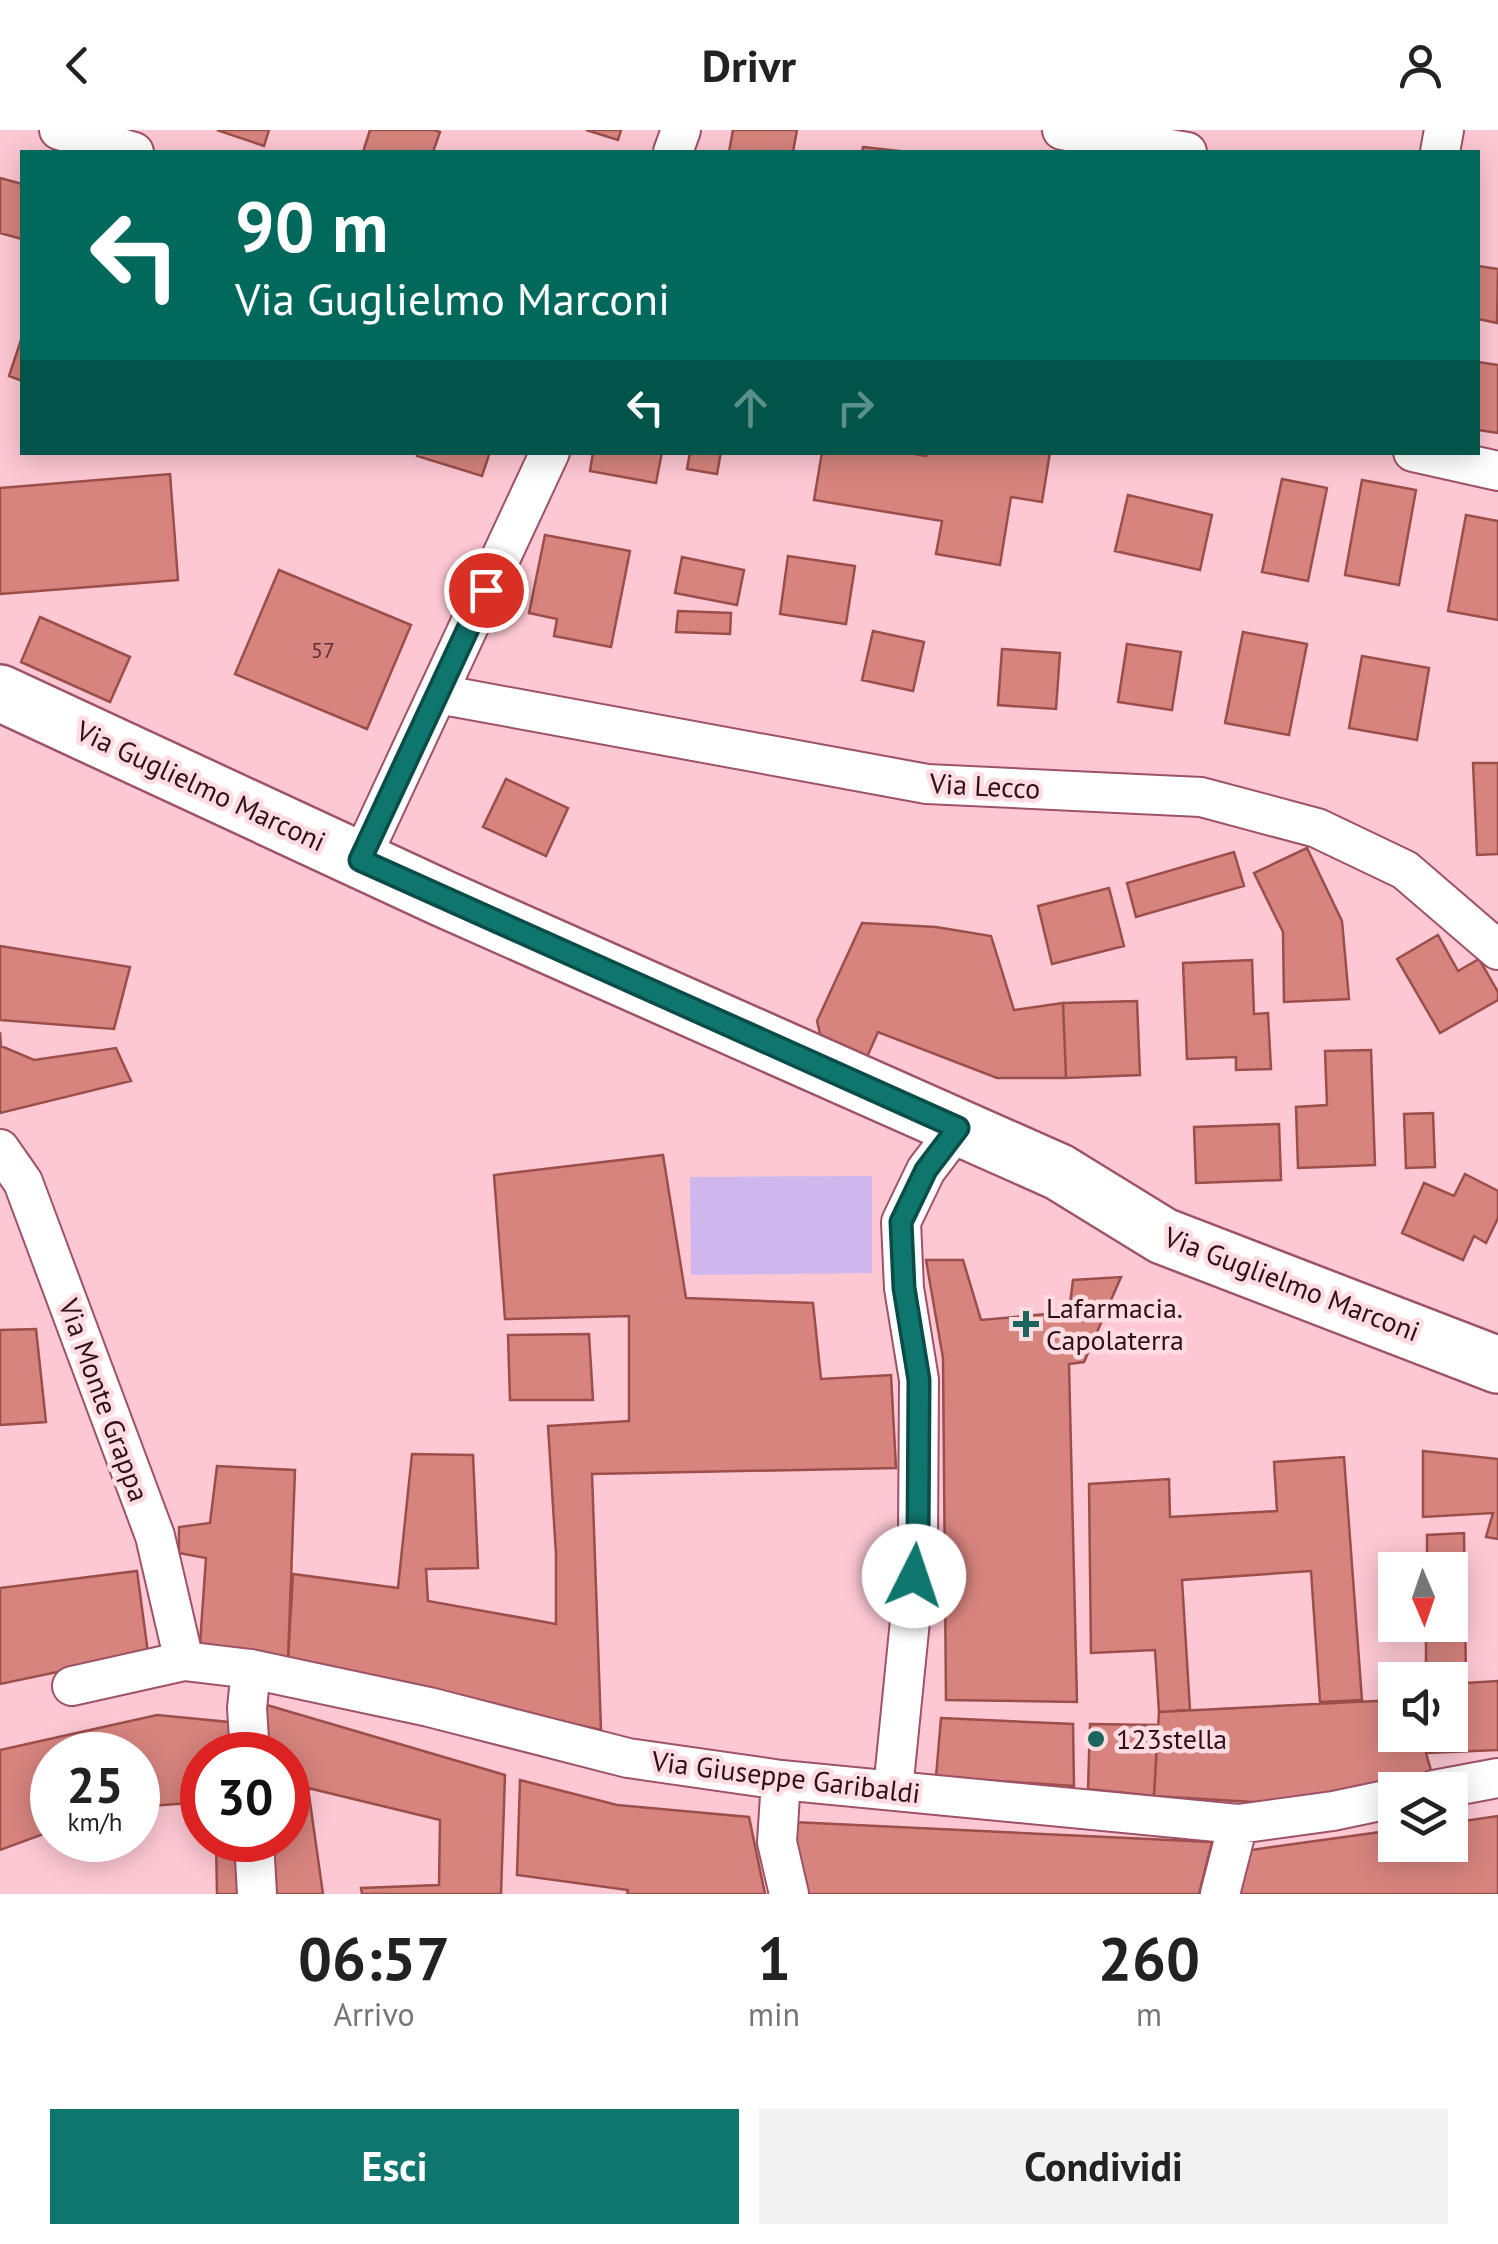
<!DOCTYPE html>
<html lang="it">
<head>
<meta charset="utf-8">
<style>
  :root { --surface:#fff; --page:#f2f2f2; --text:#222; --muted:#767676; --accent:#0f766e }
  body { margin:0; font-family:"PT Sans",sans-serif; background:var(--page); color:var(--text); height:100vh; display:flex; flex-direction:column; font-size:38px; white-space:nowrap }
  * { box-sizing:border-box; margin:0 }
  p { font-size:32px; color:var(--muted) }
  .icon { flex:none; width:55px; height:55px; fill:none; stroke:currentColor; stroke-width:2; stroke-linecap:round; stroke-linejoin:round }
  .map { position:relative; height:1764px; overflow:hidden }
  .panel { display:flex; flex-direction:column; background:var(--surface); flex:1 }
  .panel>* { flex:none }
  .hud { position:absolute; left:20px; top:20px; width:1460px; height:305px; border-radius:0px; box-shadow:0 5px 25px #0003; background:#00695c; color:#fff; overflow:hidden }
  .needle { width:65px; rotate:178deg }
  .tools { position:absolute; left:1378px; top:1422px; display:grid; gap:20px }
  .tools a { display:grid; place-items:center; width:90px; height:90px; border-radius:0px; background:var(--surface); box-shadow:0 5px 25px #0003; font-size:50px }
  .speed { position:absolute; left:30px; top:1602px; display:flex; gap:20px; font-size:50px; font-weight:700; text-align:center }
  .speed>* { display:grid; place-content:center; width:130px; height:130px; border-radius:50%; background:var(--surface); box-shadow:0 5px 25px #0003; line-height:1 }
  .speed small { font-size:25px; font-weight:400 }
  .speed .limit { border:15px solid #d22; background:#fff; color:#111 }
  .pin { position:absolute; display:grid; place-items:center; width:85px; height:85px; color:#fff; margin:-42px; border:5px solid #fff; border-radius:50%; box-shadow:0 2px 10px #0007 }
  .me { position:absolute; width:110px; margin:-55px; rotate:4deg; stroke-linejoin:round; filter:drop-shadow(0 0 8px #0008) }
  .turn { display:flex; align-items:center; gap:35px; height:210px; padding:0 50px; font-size:45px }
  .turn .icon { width:130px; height:130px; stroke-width:2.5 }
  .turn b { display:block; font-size:70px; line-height:85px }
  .lanes { display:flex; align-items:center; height:95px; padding:0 50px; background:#0003; justify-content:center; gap:50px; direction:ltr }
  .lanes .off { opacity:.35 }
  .eta { display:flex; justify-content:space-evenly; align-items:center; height:170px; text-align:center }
  .eta b { font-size:60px; font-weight:700; line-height:70px }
  .action { display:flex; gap:20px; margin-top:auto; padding:20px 50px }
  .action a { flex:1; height:115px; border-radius:0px; background:var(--accent); color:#fff; font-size:40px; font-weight:700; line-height:115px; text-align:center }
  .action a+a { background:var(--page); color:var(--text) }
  header { display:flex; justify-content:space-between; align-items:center; height:130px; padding:0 50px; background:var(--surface); font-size:45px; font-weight:700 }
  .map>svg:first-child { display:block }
  .green { fill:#cfb7ed }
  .building { fill:#d7847e; stroke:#9b4e4a; stroke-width:2.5 }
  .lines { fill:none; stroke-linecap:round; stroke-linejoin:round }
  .minor-casing { stroke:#9e5266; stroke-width:42 }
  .secondary-casing { stroke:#9e5266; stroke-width:60 }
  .minor { stroke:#fff; stroke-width:38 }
  .secondary { stroke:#fff; stroke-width:55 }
  .route-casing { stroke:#0a4d48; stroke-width:25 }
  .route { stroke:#0f766e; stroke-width:18 }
  .poi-dot { fill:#1b655d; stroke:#ffdbe2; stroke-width:4 }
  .labels { text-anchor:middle; stroke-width:9; stroke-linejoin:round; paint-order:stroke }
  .number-label { font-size:22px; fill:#5a2e32 }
  .street-label { font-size:28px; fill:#301119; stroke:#ffdbe2 }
  .poi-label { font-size:28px; fill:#301119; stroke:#ffdbe2; text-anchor:start }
</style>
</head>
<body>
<header><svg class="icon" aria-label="back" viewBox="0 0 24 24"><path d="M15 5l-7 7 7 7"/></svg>Drivr<svg class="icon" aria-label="person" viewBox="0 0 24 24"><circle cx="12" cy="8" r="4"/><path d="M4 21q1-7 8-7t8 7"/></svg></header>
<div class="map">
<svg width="1498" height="1764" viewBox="0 0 1498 1764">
  <rect width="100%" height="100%" fill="#fdc8d3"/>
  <!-- green -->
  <path class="green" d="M 872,1046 L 872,1143 L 691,1145 L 690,1047 Z"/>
  <!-- building -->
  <path class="building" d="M 217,0 L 269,0 L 264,16 Z
    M 370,0 L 434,0 L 440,2 L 433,22 L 363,22 Z
    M 586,0 L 621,0 L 618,10 Z
    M 733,0 L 797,0 L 793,22 L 729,22 Z
    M 863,17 L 908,22 L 862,22 Z
    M 0,48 L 22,54 L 22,109 L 0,103 Z
    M 1478,136 L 1498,139 L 1497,193 L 1478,189 Z
    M 22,207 L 22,251 L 9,246 Z
    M 1478,232 L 1498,235 L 1498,303 L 1478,300 Z
    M 418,322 L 490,322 L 482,346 L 417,326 Z
    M 593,322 L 662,322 L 656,353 L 590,341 Z
    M 690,322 L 721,322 L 717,344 L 687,339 Z
    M 822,322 L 903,322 L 926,326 L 926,322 L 1050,322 L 1042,372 L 1011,367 L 1000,435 L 936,424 L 942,391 L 814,370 Z
    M 170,344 L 178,450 L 0,464 L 0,358 Z
    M 1282,349 L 1327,358 L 1308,451 L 1262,442 Z
    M 1362,350 L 1416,360 L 1399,455 L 1345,445 Z
    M 1128,365 L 1212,385 L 1200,440 L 1115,421 Z
    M 1466,385 L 1498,391 L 1498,490 L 1448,481 Z
    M 545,405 L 630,421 L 611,517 L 554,506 L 557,489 L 529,483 Z
    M 788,426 L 855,436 L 846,494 L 780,484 Z
    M 682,427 L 744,440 L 737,475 L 675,463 Z
    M 279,440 L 411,495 L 367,599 L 235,544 Z
    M 678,481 L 731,483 L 730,504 L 676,502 Z
    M 40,487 L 130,527 L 110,572 L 21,532 Z
    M 873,501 L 924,512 L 913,561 L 862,550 Z
    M 1243,502 L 1307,514 L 1289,605 L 1225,593 Z
    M 1127,514 L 1181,522 L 1172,580 L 1118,572 Z
    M 1002,519 L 1060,523 L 1056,579 L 998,575 Z
    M 1362,526 L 1429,538 L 1417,610 L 1349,598 Z
    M 1473,633 L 1498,633 L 1498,724 L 1477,725 Z
    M 506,649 L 568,678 L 546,726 L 483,697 Z
    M 1307,718 L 1342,791 L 1349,869 L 1284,872 L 1283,802 L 1254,743 Z
    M 1234,722 L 1244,756 L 1136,787 L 1127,753 Z
    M 1109,758 L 1124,816 L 1052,834 L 1038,776 Z
    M 862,793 L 936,797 L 991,806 L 1014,880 L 1063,873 L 1066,948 L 997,948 L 878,902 L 867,927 L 821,908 L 817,891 Z
    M 1438,805 L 1458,841 L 1479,829 L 1498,862 L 1498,870 L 1440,903 L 1397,829 Z
    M 0,816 L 130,837 L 114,899 L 0,890 Z
    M 1252,830 L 1254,884 L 1268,883 L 1271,939 L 1236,940 L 1236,927 L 1187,929 L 1183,833 Z
    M 1137,871 L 1140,945 L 1066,948 L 1063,873 Z
    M 0,902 L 1,916 L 34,930 L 116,918 L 131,951 L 0,983 Z
    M 1371,920 L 1375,1035 L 1298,1038 L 1296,977 L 1327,975 L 1325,921 Z
    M 1433,983 L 1435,1037 L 1406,1038 L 1404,984 Z
    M 1279,994 L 1281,1050 L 1196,1053 L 1194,997 Z
    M 663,1025 L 686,1168 L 813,1173 L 821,1249 L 891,1245 L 896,1338 L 592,1344 L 601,1600 L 288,1530 L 293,1444 L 398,1458 L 412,1324 L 473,1325 L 478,1438 L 426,1439 L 428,1471 L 556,1494 L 556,1424 L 548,1296 L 629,1291 L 629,1186 L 505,1189 L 494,1045 Z
    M 1465,1044 L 1498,1061 L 1498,1088 L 1486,1113 L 1474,1106 L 1463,1130 L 1402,1103 L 1424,1053 L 1454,1066 Z
    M 926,1130 L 963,1130 L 981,1190 L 1069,1182 L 1073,1150 L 1121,1147 L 1084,1232 L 1069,1234 L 1077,1572 L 946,1570 L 943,1228 Z
    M 36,1199 L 46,1292 L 0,1295 L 0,1200 Z
    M 589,1204 L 593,1270 L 510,1270 L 508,1205 Z
    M 1423,1321 L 1498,1329 L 1498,1409 L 1486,1407 L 1493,1383 L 1423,1387 Z
    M 1344,1327 L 1362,1570 L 1320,1572 L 1311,1441 L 1182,1450 L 1190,1580 L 1159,1582 L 1155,1520 L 1091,1523 L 1089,1354 L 1169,1349 L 1170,1387 L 1277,1381 L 1274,1332 Z
    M 217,1336 L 295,1340 L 288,1530 L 200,1514 L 206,1428 L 179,1423 L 179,1397 L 210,1393 Z
    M 1464,1403 L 1466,1553 L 1498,1551 L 1498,1620 L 1426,1623 L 1432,1644 L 1269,1673 L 1154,1666 L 1159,1582 L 1395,1570 L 1395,1605 L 1450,1605 L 1450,1550 L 1426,1550 L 1426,1495 L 1450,1495 L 1450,1440 L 1427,1440 L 1427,1405 Z
    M 137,1441 L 148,1523 L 0,1554 L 0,1458 Z
    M 260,1573 L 505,1645 L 501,1764 L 362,1764 L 361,1758 L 439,1755 L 440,1690 L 308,1658 L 323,1764 L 268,1764 L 262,1710 L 288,1710 L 288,1625 L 258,1625 Z
    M 157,1585 L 239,1593 L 241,1625 L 202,1625 L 202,1672 L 138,1677 L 138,1625 L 52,1625 L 52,1701 L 0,1720 L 0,1620 Z
    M 941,1588 L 1073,1594 L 1074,1656 L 936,1647 Z
    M 1090,1594 L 1158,1595 L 1154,1666 L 1088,1659 Z
    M 520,1650 L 617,1675 L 749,1687 L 765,1764 L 627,1764 L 628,1760 L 517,1745 Z
    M 1498,1686 L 1498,1764 L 1240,1764 L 1251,1720 L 1395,1700 L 1395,1715 L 1450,1715 L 1450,1693 Z
    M 793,1692 L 1212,1712 L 1199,1764 L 801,1764 Z
    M 71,1710 L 127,1710 L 128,1713 L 76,1725 Z
    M 216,1710 L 246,1710 L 248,1764 L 217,1764 Z"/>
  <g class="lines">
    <!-- minor casing -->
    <g class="minor-casing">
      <path id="minor" d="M 59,0 L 134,22
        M 1062,0 L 1187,22
        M 673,22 L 681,0
        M 1440,22 L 1444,0
        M 1413,322 L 1498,341
        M 438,564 L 927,654 L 1201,667 L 1317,698 L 1405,740 L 1498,820
        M 360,730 L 550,322
        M 0,1019 L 23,1052 L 155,1406 L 184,1531
        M 72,1556 L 184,1531 L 251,1539 L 429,1577 L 628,1628 L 781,1650 L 1238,1694 L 1333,1681 L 1395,1668
        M 250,1625 L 247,1578 L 251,1539
        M 781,1650 L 777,1712 L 789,1764
        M 893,1660 L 918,1411 L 919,1250 L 904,1158 L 901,1092 L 926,1040 L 958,998
        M 1434,1660 L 1498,1648
        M 254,1710 L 257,1764
        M 1220,1764 L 1238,1694"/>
    </g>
    <!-- secondary casing -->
    <g class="secondary-casing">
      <path id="secondary" d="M 0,563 L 444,769 L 1059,1042 L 1163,1106 L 1498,1235"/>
    </g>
    <!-- minor -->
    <use href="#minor" class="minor"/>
    <!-- secondary -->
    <use href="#secondary" class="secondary"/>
  </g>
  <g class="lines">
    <!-- route casing -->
    <g class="route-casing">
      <path id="route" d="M 486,460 L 360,730 L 958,998 L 926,1040 L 901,1092 L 904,1158 L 919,1250 L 918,1411 L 914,1446"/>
    </g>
    <!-- route -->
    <use href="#route" class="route"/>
  </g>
  <!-- markers -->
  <g class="poi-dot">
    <path d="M1021 1179h10v10h10v10h-10v10h-10v-10h-10v-10h10z"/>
    <circle cx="1096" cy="1609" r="10"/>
  </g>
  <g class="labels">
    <!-- number labels -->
    <g class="number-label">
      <text x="323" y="528">57</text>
    </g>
    <!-- street labels -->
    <g class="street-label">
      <text transform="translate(201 656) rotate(25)" y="10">Via Guglielmo Marconi</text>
      <text transform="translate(985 656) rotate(3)" y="10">Via Lecco</text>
      <text transform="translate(1292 1154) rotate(21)" y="10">Via Guglielmo Marconi</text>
      <text transform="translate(104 1270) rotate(70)" y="10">Via Monte Grappa</text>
      <text transform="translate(786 1647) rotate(7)" y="10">Via Giuseppe Garibaldi</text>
    </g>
    <!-- poi labels -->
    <g class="poi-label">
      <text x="1046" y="1188">Lafarmacia.<tspan x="1046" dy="32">Capolaterra</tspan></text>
      <text x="1116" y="1619">123stella</text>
    </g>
  </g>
</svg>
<div class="tools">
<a><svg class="needle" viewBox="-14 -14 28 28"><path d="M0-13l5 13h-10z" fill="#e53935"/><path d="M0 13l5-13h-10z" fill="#767676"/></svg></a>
<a><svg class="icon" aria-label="sound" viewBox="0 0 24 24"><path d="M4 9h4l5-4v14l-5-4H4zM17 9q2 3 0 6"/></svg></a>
<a><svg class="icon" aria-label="layers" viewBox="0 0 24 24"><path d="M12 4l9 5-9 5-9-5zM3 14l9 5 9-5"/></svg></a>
</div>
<div class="speed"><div>25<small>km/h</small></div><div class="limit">30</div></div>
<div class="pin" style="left:486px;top:460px;background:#d93025"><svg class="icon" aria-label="arrive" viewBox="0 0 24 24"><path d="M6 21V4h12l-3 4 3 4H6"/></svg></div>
<svg class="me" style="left:914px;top:1446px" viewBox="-20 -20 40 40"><circle r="19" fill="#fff"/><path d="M0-13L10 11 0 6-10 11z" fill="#0f766e"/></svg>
<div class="hud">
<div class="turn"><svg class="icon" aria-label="left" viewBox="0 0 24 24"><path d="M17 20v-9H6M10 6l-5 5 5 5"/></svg><div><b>90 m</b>Via Guglielmo Marconi</div></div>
<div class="lanes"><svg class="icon" aria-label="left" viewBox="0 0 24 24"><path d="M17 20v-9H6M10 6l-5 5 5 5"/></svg><svg class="icon off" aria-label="ahead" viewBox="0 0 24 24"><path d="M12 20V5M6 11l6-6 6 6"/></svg><svg class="icon off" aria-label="right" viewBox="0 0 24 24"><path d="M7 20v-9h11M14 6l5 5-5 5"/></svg></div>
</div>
</div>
<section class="panel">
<div class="eta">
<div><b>06:57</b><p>Arrivo</p></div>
<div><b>1</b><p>min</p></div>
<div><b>260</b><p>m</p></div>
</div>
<div class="action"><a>Esci</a><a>Condividi</a></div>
</section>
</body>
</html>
